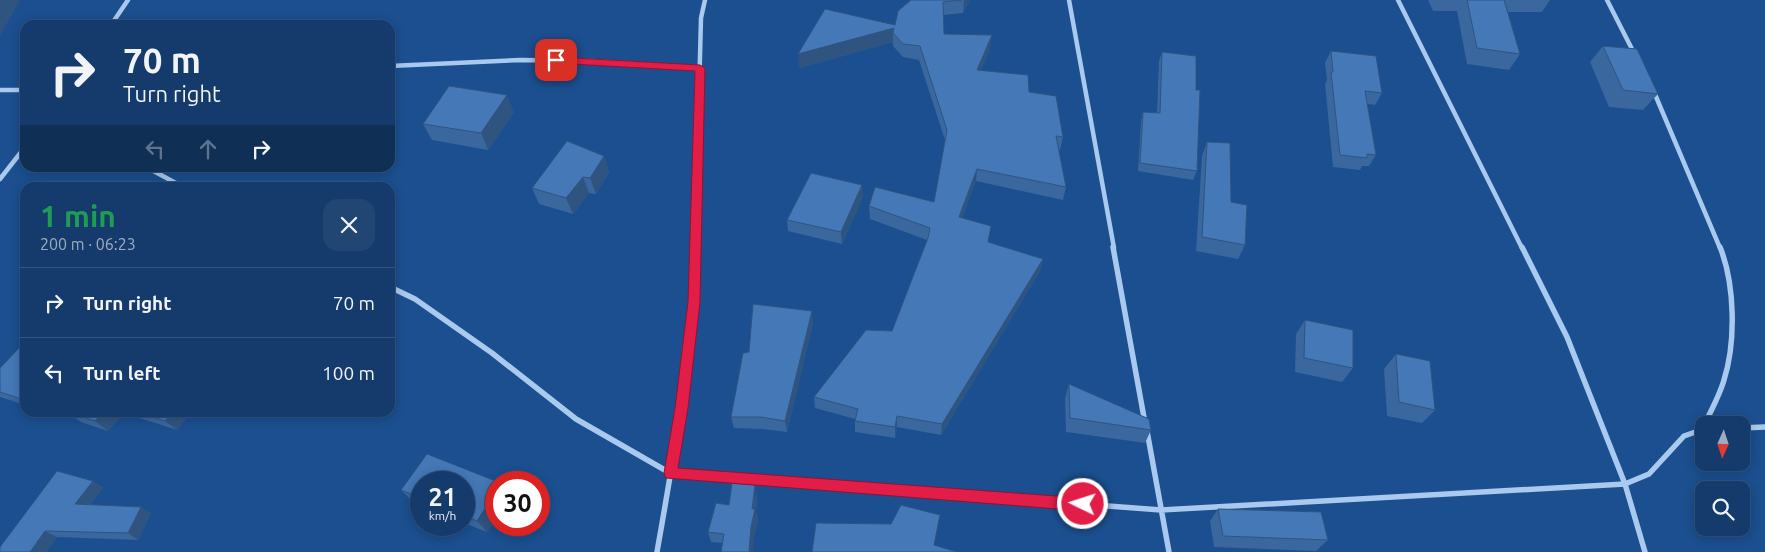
<!DOCTYPE html>
<html lang="en">
<head>
<meta charset="utf-8">
<style>
  :root { --surface:#143b6b; --page:#214673; --text:#f1f3f6; --muted:#9dadc1; --line:#33557e }
  body { margin:0; font-family:Ubuntu,sans-serif; background:var(--page); color:var(--text); height:100vh; display:flex; flex-direction:column; font-size:19px; white-space:nowrap }
  * { box-sizing:border-box; margin:0 }
  p { font-size:16px; color:var(--muted) }
  .icon { flex:none; width:28px; height:28px; fill:none; stroke:currentColor; stroke-width:2; stroke-linecap:round; stroke-linejoin:round }
  .map { position:relative; flex:1; overflow:hidden }
  .sheet { position:absolute; left:20px; top:182px; width:375px; height:235px; display:flex; flex-direction:column; background:var(--surface); border-radius:15px; box-shadow:0 2px 12px #0003,0 0 0 1px var(--line) }
  .sheet>* { flex:none }
  .banner { position:absolute; left:20px; top:20px; width:375px; height:152px; border-radius:15px; box-shadow:0 2px 12px #0003,0 0 0 1px var(--line); background:#143b6b; color:var(--text); overflow:hidden }
  .needle { width:32px; rotate:183deg }
  .tools { position:absolute; left:1695px; top:416px; display:grid; gap:10px }
  .tools a { display:grid; place-items:center; width:55px; height:55px; border-radius:10px; background:var(--surface); box-shadow:0 2px 12px #0003,0 0 0 1px var(--line); font-size:25px }
  .speed { position:absolute; left:410px; top:471px; display:flex; gap:10px; font-size:25px; font-weight:700; text-align:center }
  .speed>* { display:grid; place-content:center; width:65px; height:65px; border-radius:50%; background:var(--surface); box-shadow:0 2px 12px #0003,0 0 0 1px var(--line); line-height:1 }
  .speed small { font-size:12px; font-weight:400 }
  .speed .limit { border:8px solid #d22; background:#fff; color:#111 }
  .pin { position:absolute; display:grid; place-items:center; width:42px; height:42px; color:#fff; margin:-21px; border-radius:10px; box-shadow:0 2px 8px #0006 }
  .me { position:absolute; width:55px; margin:-28px; rotate:274deg; stroke-linejoin:round; filter:drop-shadow(0 0 4px #0008) }
  .turn { display:flex; align-items:center; gap:18px; height:105px; padding:0 20px; font-size:22px }
  .turn .icon { width:65px; height:65px; stroke-width:2.5 }
  .turn b { display:block; font-size:35px; line-height:42px }
  .lanes { display:flex; align-items:center; height:48px; padding:0 20px; background:#0003; justify-content:center; gap:25px; direction:ltr }
  .lanes .off { opacity:.35 }
  .round { display:grid; place-items:center; flex:none; width:52px; height:52px; border-radius:15px; background:var(--page) }
  .headline { display:flex; align-items:center; justify-content:space-between; height:85px; padding:0 20px }
  h1 { font-size:30px; font-weight:700; line-height:38px; color:#1e9e55 }
  ul { padding:0; list-style:none }
  li { display:flex; align-items:center; gap:15px; height:70px; padding:0 20px; border-top:1px solid var(--line) }
  li div { flex:1 }
  li b { display:block; font-size:19px }
  li em { font-style:normal }
  .map>svg:first-child { display:block }
  .lines { fill:none; stroke-linecap:round; stroke-linejoin:round }
  .minor-far1 { stroke:#a9c9ee; stroke-width:4.5 }
  .minor { stroke:#a9c9ee; stroke-width:5.5 }
  .wall { fill:#3a679d }
  .shaded-wall { fill:#305480 }
  .building { fill:#4478b7; stroke:#305480 }
  .route { fill:#e11d48; stroke:#92132f }
</style>
</head>
<body>
<div class="map">
<svg width="1765" height="552" viewBox="0 0 1765 552">
  <rect width="100%" height="100%" fill="#1b4f8f"/>
  <g class="lines">
    <!-- minor-far1 -->
    <path class="minor-far1" d="M 1069,0 L 1114,248
      M 1398,0 L 1522,248
      M 1607,0 L 1634,53
      M 111,25 L 128,0
      M 390,66 L 520,60 L 592,61 L 700,68
      M 0,90 L 25,90
      M 1654,92 L 1720,248
      M 148,168 L 185,188
      M 0,179 L 25,147
      M 695,248 L 701,18 L 705,0"/>
    <!-- minor -->
    <path class="minor" d="M 1113,247 L 1145,423
      M 1522,247 L 1567,337 L 1625,484 L 1645,552
      M 390,287 L 415,299 L 492,353 L 576,419 L 670,473 L 1161,510 L 1625,484 L 1649,474 L 1684,436 L 1704,429
      M 1741,428 L 1765,427
      M 1702,429 C 1710,413 1719,397 1724,380 C 1736,342 1735,284 1720,247
      M 1147,431 L 1169,552
      M 657,552 C 675,450 693,350 695,247"/>
  </g>
  <!-- wall -->
  <path class="wall" d="M 911,0 L 970,0 L 963,13 L 944,15 L 944,34 L 990,49 L 981,70 L 1029,92 L 1063,137 L 1060,150 L 1059,150 L 1066,187 L 1063,200 L 976,181 L 962,218 L 989,243 L 1043,259 L 1040,271 L 941,435 L 897,427 L 895,438 L 855,432 L 855,419 L 815,408 L 814,397 L 892,331 L 927,240 L 870,219 L 869,206 L 934,202 L 945,140 L 919,60 L 903,57 L 893,46 L 893,42 L 799,68 L 895,25 Z
    M 1428,0 L 1550,0 L 1542,12 L 1508,12 L 1520,54 L 1509,70 L 1467,64 L 1457,11 L 1433,11 Z
    M 1603,46 L 1658,94 L 1643,110 L 1609,107 L 1590,62 Z
    M 1331,51 L 1382,93 L 1375,105 L 1367,104 L 1376,155 L 1369,166 L 1362,166 L 1360,170 L 1333,167 L 1325,84 L 1327,80 L 1325,63 Z
    M 1162,52 L 1197,171 L 1193,180 L 1138,171 L 1141,121 L 1143,112 L 1157,113 L 1159,61 Z
    M 514,112 L 488,150 L 432,140 L 423,124 Z
    M 1207,142 L 1231,202 L 1245,245 L 1238,259 L 1196,251 L 1202,156 Z
    M 604,156 L 609,172 L 596,194 L 589,193 L 573,214 L 539,204 L 532,188 Z
    M 863,197 L 842,244 L 788,231 L 787,220 Z
    M 1305,320 L 1353,368 L 1342,382 L 1295,372 L 1296,334 Z
    M 813,323 L 787,432 L 762,429 L 734,428 L 731,417 L 749,352 Z
    M 25,348 L 25,405 L 0,397 L 0,368 Z
    M 1396,354 L 1435,410 L 1422,423 L 1387,416 L 1384,369 Z
    M 1069,384 L 1151,430 L 1145,443 L 1066,432 L 1065,398 Z
    M 67,412 L 191,412 L 177,430 L 124,413 L 108,431 L 81,422 Z
    M 427,454 L 498,482 L 496,482 L 496,518 L 487,532 L 464,523 L 464,482 L 421,482 L 421,505 L 413,502 L 401,490 Z
    M 93,481 L 103,488 L 90,505 L 151,513 L 138,540 L 57,537 L 46,552 L 0,552 Z
    M 757,496 L 756,512 L 758,520 L 754,537 L 723,543 L 711,542 L 708,532 L 729,505 Z
    M 1218,509 L 1328,540 L 1316,551 L 1214,547 L 1210,521 Z"/>
  <!-- shaded-wall -->
  <path class="shaded-wall" d="M 0,0 L 20,0 L 0,36 Z
    M 964,0 L 970,0 L 963,13 Z
    M 894,28 L 893,33 L 893,42 L 799,68 L 798,54 Z
    M 992,35 L 990,49 L 975,83 L 977,70 Z
    M 507,95 L 514,112 L 488,150 L 481,133 Z
    M 604,156 L 609,172 L 596,194 L 590,178 Z
    M 977,169 L 976,181 L 958,230 L 959,217 Z
    M 583,177 L 589,193 L 573,214 L 566,198 Z
    M 862,185 L 863,197 L 842,244 L 841,232 Z
    M 1043,259 L 1040,271 L 941,435 L 942,424 Z
    M 812,311 L 813,323 L 787,432 L 785,421 Z
    M 103,412 L 123,412 L 124,413 L 108,431 L 95,421 Z
    M 172,412 L 191,412 L 177,430 L 165,421 Z
    M 897,416 L 897,427 L 895,438 L 895,427 Z
    M 93,481 L 103,488 L 86,510 L 75,504 Z
    M 755,485 L 757,496 L 756,512 L 758,520 L 754,537 L 753,552 L 749,552 Z
    M 496,491 L 496,518 L 487,532 L 477,521 Z
    M 141,507 L 151,513 L 138,540 L 128,533 Z
    M 45,531 L 57,537 L 46,552 L 30,552 Z"/>
  <!-- building -->
  <path class="building" d="M 911,0 L 962,0 L 943,2 L 944,34 L 992,35 L 977,70 L 1028,75 L 1029,92 L 1056,96 L 1063,137 L 1056,136 L 1066,187 L 977,169 L 959,217 L 991,226 L 988,242 L 1043,259 L 942,424 L 897,416 L 895,427 L 855,421 L 858,409 L 814,397 L 866,330 L 892,331 L 928,238 L 930,228 L 869,206 L 875,187 L 934,202 L 947,130 L 920,46 L 903,44 L 893,33 L 894,28 L 798,54 L 825,9 L 895,25 L 898,11 Z
    M 1467,0 L 1504,0 L 1520,54 L 1477,48 Z
    M 1603,46 L 1637,49 L 1658,94 L 1623,90 Z
    M 1331,51 L 1376,56 L 1382,93 L 1365,91 L 1376,155 L 1367,154 L 1367,158 L 1340,155 L 1331,72 L 1333,72 Z
    M 1162,52 L 1196,56 L 1196,90 L 1200,90 L 1197,171 L 1140,163 L 1143,112 L 1160,113 Z
    M 449,86 L 507,95 L 481,133 L 423,124 Z
    M 567,141 L 604,156 L 590,178 L 583,177 L 566,198 L 532,188 Z
    M 1207,142 L 1230,143 L 1231,202 L 1247,205 L 1245,245 L 1202,237 Z
    M 811,173 L 862,185 L 841,232 L 787,220 Z
    M 753,304 L 812,311 L 785,421 L 760,417 L 731,417 L 743,353 L 749,352 Z
    M 1305,320 L 1353,330 L 1353,368 L 1304,358 Z
    M 21,346 L 25,348 L 25,400 L 0,392 L 0,368 Z
    M 1396,354 L 1430,361 L 1435,410 L 1399,402 Z
    M 1069,384 L 1149,419 L 1151,430 L 1070,418 Z
    M 67,412 L 103,412 L 95,421 Z
    M 139,412 L 172,412 L 165,421 Z
    M 427,454 L 498,482 L 496,482 L 496,491 L 477,521 L 464,515 L 464,482 L 421,482 L 421,498 L 401,490 Z
    M 57,471 L 93,481 L 75,504 L 141,507 L 128,533 L 45,531 L 30,552 L 0,552 L 0,547 Z
    M 732,483 L 755,485 L 752,509 L 755,509 L 751,527 L 749,552 L 721,552 L 724,534 L 708,532 L 716,503 L 729,505 Z
    M 901,505 L 940,515 L 934,545 L 957,552 L 812,552 L 816,523 L 891,524 Z
    M 1218,509 L 1321,512 L 1328,540 L 1223,536 Z"/>
  <!-- route -->
  <path class="route" d="M 556,57 L 700,65 L 705,68 L 700,302 L 688,408 L 678,468 L 1083,498 L 1087,500 L 1089,504 L 1087,509 L 1083,511 L 666,478 L 664,473 L 675,408 L 688,302 L 695,71 L 553,63 L 553,58 Z"/>
</svg>
<div class="tools">
<a><svg class="needle" viewBox="-14 -14 28 28"><path d="M0-13l5 13h-10z" fill="#e53935"/><path d="M0 13l5-13h-10z" fill="#9dadc1"/></svg></a>
<a><svg class="icon" aria-label="search" viewBox="0 0 24 24"><circle cx="10" cy="10" r="6"/><path d="M15 15l6 6"/></svg></a>
</div>
<div class="speed"><div>21<small>km/h</small></div><div class="limit">30</div></div>
<div class="pin" style="left:556px;top:60px;background:#d93025"><svg class="icon" aria-label="arrive" viewBox="0 0 24 24"><path d="M6 21V4h12l-3 4 3 4H6"/></svg></div>
<svg class="me" style="left:1083px;top:504px" viewBox="-20 -20 40 40"><circle r="17" fill="#e11d48" stroke="#fff" stroke-width="3"/><path d="M0-11L8 9 0 5-8 9z" fill="#fff"/></svg>
<div class="banner">
<div class="turn"><svg class="icon" aria-label="right" viewBox="0 0 24 24"><path d="M7 20v-9h11M14 6l5 5-5 5"/></svg><div><b>70 m</b>Turn right</div></div>
<div class="lanes"><svg class="icon off" aria-label="left" viewBox="0 0 24 24"><path d="M17 20v-9H6M10 6l-5 5 5 5"/></svg><svg class="icon off" aria-label="ahead" viewBox="0 0 24 24"><path d="M12 20V5M6 11l6-6 6 6"/></svg><svg class="icon" aria-label="right" viewBox="0 0 24 24"><path d="M7 20v-9h11M14 6l5 5-5 5"/></svg></div>
</div>
<section class="sheet">
<div class="headline"><div><h1>1 min</h1><p>200 m · 06:23</p></div><a class="round"><svg class="icon" aria-label="close" viewBox="0 0 24 24"><path d="M6 6l12 12M18 6L6 18"/></svg></a></div>
<ul>
<li><svg class="icon" aria-label="right" viewBox="0 0 24 24"><path d="M7 20v-9h11M14 6l5 5-5 5"/></svg><div><b>Turn right</b></div><em>70 m</em></li>
<li><svg class="icon" aria-label="left" viewBox="0 0 24 24"><path d="M17 20v-9H6M10 6l-5 5 5 5"/></svg><div><b>Turn left</b></div><em>100 m</em></li>
</ul>
</section>
</div>
</body>
</html>
